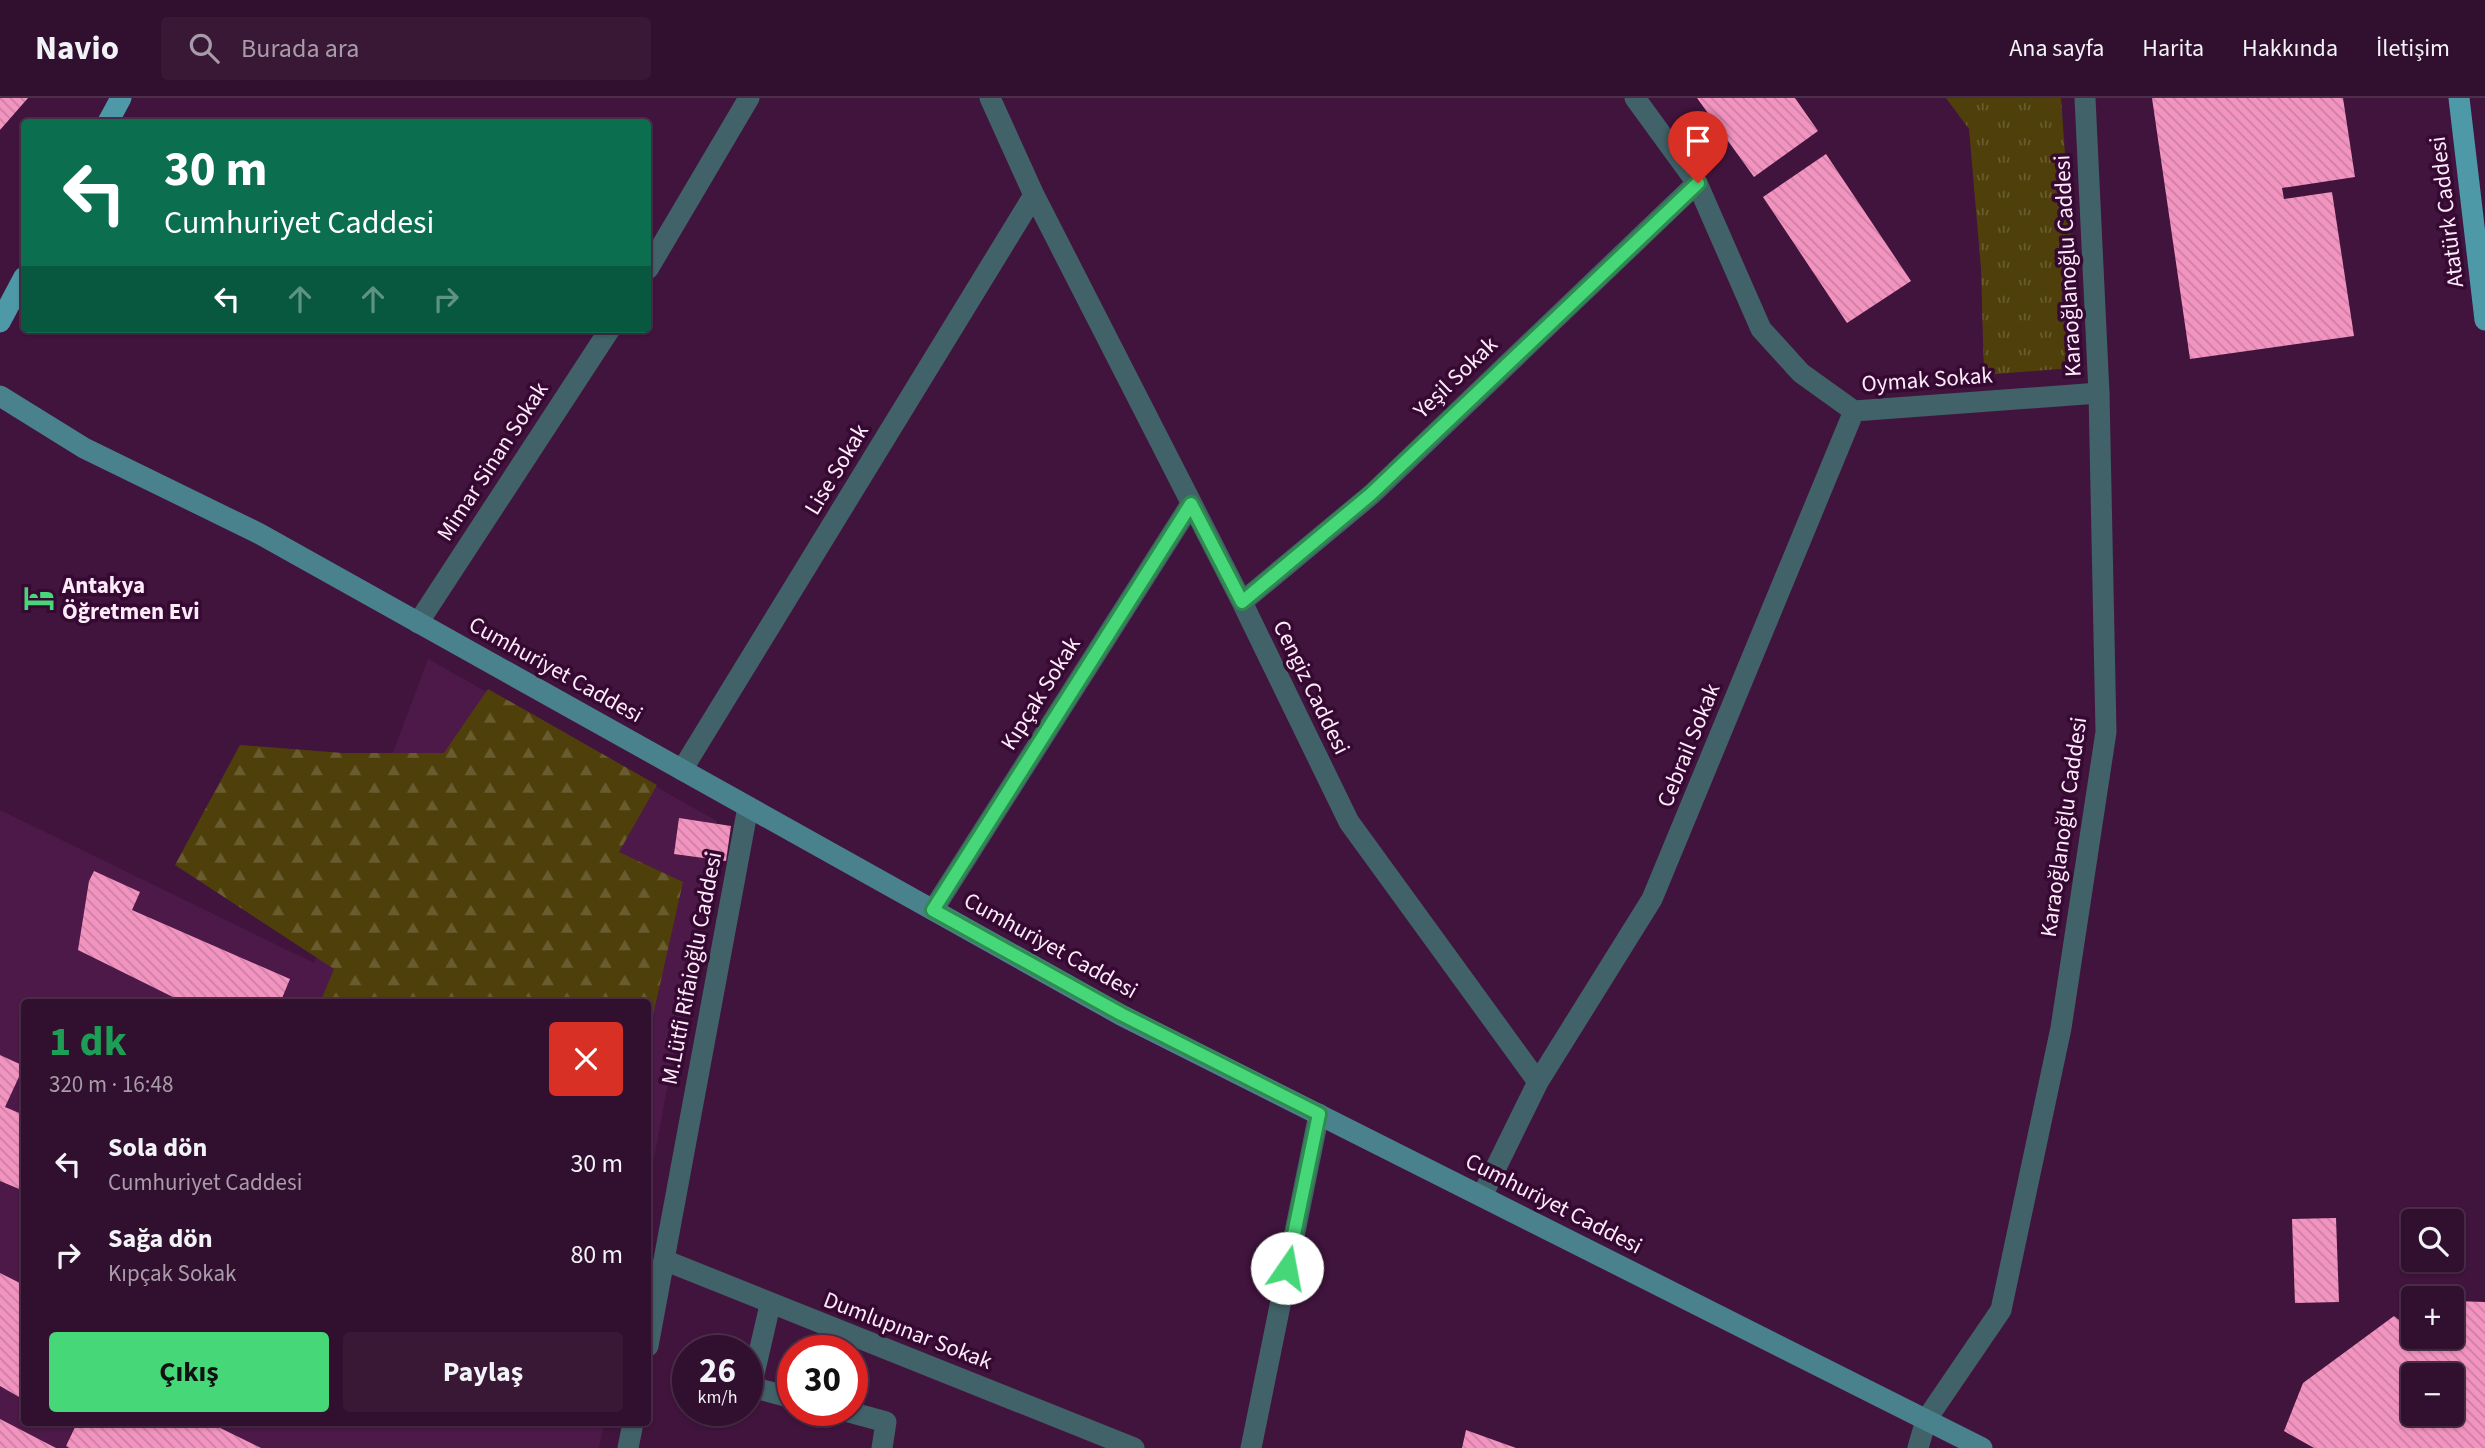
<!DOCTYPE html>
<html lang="tr">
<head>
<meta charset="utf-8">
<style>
  :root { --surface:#310f2e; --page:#391836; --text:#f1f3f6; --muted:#a89caa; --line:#4c2f4a; --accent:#46d779 }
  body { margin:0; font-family:"Source Sans 3",sans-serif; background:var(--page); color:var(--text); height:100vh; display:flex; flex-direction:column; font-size:26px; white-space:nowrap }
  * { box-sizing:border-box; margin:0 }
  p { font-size:23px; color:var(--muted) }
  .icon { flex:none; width:38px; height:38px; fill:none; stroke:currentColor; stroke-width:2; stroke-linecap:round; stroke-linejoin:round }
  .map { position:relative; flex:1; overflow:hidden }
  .panel { position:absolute; left:21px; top:901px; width:630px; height:427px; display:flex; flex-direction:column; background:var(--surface); border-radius:7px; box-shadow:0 2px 5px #0004,0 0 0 2px var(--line) }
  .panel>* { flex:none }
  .hud { position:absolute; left:21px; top:21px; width:630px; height:214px; border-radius:7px; box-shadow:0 2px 5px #0004,0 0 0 2px var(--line); background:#0b6e4f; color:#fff; overflow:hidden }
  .fabs { position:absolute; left:2401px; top:1111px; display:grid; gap:14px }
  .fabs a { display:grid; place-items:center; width:63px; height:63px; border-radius:7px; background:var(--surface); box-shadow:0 2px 5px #0004,0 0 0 2px var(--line); font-size:35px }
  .speed { position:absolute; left:672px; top:1237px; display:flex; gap:14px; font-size:35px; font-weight:700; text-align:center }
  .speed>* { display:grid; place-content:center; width:91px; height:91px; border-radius:50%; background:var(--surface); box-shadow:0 2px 5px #0004,0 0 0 2px var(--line); line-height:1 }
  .speed small { font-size:18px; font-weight:400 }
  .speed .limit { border:10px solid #d22; background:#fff; color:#111 }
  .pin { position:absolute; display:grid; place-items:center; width:60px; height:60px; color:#fff; margin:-72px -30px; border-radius:50% 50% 50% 0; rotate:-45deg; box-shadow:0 0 7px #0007 }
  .pin .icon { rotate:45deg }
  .me { position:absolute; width:77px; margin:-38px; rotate:12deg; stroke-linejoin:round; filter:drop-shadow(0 0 5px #0008) }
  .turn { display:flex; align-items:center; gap:24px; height:147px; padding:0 28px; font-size:32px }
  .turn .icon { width:91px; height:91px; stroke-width:2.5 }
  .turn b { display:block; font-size:49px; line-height:60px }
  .lanes { display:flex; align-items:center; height:66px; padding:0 28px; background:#0003; justify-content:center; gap:35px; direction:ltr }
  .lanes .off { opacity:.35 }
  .round { display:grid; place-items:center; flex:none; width:74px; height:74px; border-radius:7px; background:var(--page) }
  .summary { display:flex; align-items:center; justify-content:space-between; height:119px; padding:0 28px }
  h1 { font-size:42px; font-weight:700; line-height:52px; color:#1e9e55 }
  .action { display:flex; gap:14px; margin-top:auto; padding:14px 28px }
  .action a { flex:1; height:80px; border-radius:7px; background:var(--accent); color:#111; font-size:28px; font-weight:700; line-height:80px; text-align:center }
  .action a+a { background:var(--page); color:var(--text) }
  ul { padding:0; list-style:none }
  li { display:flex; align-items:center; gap:21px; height:91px; padding:0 28px }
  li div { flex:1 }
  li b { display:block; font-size:26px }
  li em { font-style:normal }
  header { display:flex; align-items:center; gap:42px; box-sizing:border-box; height:98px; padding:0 35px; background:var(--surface); border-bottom:2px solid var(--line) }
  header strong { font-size:33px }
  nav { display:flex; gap:38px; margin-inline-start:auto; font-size:24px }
  .search { width:490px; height:63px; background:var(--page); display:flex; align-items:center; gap:18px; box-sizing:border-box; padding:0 24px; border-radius:7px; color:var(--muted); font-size:26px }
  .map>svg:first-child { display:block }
  .built { fill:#4c1948 }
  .forest { fill:url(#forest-firs) }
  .park { fill:url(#park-tufts) }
  .building { fill:url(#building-back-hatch); fill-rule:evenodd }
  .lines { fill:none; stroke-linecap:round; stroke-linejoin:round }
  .minor { stroke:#406268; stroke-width:21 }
  .tertiary { stroke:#406268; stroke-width:21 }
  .secondary { stroke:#49818c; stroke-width:21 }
  .primary { stroke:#4e99a7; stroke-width:21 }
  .route-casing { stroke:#2e8c4f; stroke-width:18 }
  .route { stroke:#46d779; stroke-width:12 }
  .labels { text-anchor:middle; stroke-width:7; stroke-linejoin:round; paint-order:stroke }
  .street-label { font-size:23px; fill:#fdebfa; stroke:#360933 }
  .poi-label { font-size:23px; font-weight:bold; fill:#fdebfa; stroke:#360933; text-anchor:start }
</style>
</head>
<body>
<header>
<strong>Navio</strong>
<div class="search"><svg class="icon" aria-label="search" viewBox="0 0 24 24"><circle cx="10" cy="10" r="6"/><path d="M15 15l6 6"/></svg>Burada ara</div>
<nav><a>Ana sayfa</a><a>Harita</a><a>Hakkında</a><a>İletişim</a></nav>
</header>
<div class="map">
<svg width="2485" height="1350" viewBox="0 0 2485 1350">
  <defs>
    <pattern id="forest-firs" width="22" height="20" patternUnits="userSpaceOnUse" patternTransform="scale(1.75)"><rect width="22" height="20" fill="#4f400b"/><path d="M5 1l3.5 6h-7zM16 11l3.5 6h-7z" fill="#695c2f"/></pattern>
    <pattern id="park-tufts" width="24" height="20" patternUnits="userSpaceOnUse" patternTransform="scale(1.75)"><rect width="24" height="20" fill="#4f400b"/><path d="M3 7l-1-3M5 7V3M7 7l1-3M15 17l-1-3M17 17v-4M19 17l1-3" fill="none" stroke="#695c2f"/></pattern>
    <pattern id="building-back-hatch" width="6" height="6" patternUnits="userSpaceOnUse" patternTransform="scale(1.75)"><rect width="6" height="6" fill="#f393c0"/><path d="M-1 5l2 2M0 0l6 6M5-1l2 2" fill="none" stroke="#c980a3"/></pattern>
  </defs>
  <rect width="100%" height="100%" fill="#41143d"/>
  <!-- built -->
  <path class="built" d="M 428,561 L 717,723 L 648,1093 L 648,905 L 24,905 L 24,1325 L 604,1325 L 599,1350 L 0,1350 L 0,712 L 314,865 Z"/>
  <!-- forest -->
  <path class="forest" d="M 488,591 L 657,687 L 619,754 L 683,784 L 648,940 L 648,905 L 320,905 L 334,871 L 175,767 L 240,647 L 343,655 L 444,655 Z"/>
  <!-- park -->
  <path class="park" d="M 1946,0 L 2061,0 L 2072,155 L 2071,270 L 1984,277 L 1981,170 L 1969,31 Z"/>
  <!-- building -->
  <path class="building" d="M 0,0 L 28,0 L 0,32 Z
    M 1697,0 L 1795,0 L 1818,33 L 1754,79 Z
    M 2152,0 L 2343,0 L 2355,79 L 2282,90 L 2284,101 L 2332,94 L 2354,238 L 2190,261 Z
    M 1826,56 L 1911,183 L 1847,225 L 1763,99 Z
    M 679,720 L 731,728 L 726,763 L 674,756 Z
    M 94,773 L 140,794 L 132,812 L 290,881 L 280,905 L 185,905 L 78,852 L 89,783 Z
    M 0,957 L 24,968 L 5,1009 L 24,1017 L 24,1093 L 0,1083 Z
    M 2336,1120 L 2339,1204 L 2295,1205 L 2292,1121 Z
    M 0,1175 L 24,1187 L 24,1287 L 19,1299 L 0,1288 Z
    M 2455,1203 L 2485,1204 L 2485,1350 L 2314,1350 L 2284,1333 L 2303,1285 L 2394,1218 L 2413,1233 L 2413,1239 L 2452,1239 L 2452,1229 L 2456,1228 ZM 2413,1278 L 2452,1278 L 2452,1316 L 2413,1316 Z
    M 0,1321 L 56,1350 L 0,1350 Z
    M 77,1325 L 210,1325 L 261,1350 L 69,1350 L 66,1348 Z
    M 1466,1332 L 1516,1350 L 1462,1350 Z"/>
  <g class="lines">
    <!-- minor -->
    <path class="minor" d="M 990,0 L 1034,97 L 1242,504 L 1349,724 L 1538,984 L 1482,1098
      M 1635,0 L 1697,85 L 1761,231 L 1801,275 L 1854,313 L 2099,295
      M 1242,504 L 1372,396 L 1697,85
      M 682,672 L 1034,97
      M 933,812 L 1191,406
      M 1538,984 L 1652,801 L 1854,313
      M 664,1162 L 1134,1350
      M 770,1207 L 751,1289 L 793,1300
      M 648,1248 L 748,709
      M 842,1312 L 886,1324 L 882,1350
      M 628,1350 L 633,1325
      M 1251,1350 L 1319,1016"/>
    <!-- tertiary -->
    <path class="tertiary" d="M 648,171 L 749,0
      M 418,525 L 610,231
      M 1918,1350 L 1926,1322 L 2001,1212 L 2061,930 L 2106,634 L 2099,295 L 2085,0"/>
    <!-- secondary -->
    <path class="secondary" d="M 0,298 L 84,350 L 258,435 L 1121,917 L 1982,1350"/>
    <!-- primary -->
    <path class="primary" d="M 2459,0 L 2485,222
      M 108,24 L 121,0
      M 0,224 L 24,179"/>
  </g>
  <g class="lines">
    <!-- route casing -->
    <g class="route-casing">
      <path id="route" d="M 1287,1170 L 1319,1016 L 1121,916 L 933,812 L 1191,406 L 1242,504 L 1371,396 L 1698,85"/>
    </g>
    <!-- route -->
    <use href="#route" class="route"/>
  </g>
  <!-- icons -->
  <defs>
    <g id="hotel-bare" transform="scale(2.415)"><path d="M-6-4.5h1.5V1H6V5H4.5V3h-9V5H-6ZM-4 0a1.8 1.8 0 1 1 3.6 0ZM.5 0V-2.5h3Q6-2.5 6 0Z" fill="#46d779" stroke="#360933" stroke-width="2.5" paint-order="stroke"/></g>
  </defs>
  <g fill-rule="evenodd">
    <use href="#hotel-bare" x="39" y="500"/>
  </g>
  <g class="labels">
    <!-- street labels -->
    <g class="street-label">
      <text transform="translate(2446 114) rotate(-97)" y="8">Atatürk Caddesi</text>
      <text transform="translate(2067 168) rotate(-93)" y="8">Karaoğlanoğlu Caddesi</text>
      <text transform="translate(1455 279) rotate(-44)" y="8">Yeşil Sokak</text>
      <text transform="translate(1927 281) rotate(-4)" y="8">Oymak Sokak</text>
      <text transform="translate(492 363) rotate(-57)" y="8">Mimar Sinan Sokak</text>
      <text transform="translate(836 371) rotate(-59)" y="8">Lise Sokak</text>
      <text transform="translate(556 571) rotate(29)" y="8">Cumhuriyet Caddesi</text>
      <text transform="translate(1312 589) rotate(64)" y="8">Cengiz Caddesi</text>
      <text transform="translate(1040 595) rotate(-58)" y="8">Kıpçak Sokak</text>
      <text transform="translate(1688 647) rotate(-68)" y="8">Cebrail Sokak</text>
      <text transform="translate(2063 729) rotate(-82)" y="8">Karaoğlanoğlu Caddesi</text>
      <text transform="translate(1051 847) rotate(29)" y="8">Cumhuriyet Caddesi</text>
      <text transform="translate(691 870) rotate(-79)" y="8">M.Lütfi Rifaioğlu Caddesi</text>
      <text transform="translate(1554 1105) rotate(27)" y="8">Cumhuriyet Caddesi</text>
      <text transform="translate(908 1232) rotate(21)" y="8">Dumlupınar Sokak</text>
    </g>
    <!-- poi labels -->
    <g class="poi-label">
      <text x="62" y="495">Antakya<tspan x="62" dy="26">Öğretmen Evi</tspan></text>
    </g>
  </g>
</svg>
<div class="fabs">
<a><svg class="icon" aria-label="search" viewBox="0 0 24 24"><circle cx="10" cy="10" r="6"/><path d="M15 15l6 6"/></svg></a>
<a>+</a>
<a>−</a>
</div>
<div class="speed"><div>26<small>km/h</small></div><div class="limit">30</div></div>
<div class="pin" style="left:1698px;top:85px;background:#d93025"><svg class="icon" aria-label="arrive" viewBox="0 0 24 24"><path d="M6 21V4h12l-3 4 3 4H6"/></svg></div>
<svg class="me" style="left:1287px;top:1170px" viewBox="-20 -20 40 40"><circle r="19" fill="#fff"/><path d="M0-13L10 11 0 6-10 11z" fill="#46d779"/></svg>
<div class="hud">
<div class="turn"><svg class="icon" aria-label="left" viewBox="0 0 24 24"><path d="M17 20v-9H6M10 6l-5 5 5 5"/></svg><div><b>30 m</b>Cumhuriyet Caddesi</div></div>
<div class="lanes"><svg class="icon" aria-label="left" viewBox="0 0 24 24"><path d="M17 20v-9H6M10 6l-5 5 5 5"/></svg><svg class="icon off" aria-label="ahead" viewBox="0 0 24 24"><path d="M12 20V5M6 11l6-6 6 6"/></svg><svg class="icon off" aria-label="ahead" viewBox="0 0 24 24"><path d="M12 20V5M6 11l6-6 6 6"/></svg><svg class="icon off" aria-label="right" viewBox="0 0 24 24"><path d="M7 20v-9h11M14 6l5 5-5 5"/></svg></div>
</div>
<section class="panel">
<div class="summary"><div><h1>1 dk</h1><p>320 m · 16:48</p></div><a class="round" style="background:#d93025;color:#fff"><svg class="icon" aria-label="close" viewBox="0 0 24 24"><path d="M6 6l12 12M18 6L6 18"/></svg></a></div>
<ul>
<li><svg class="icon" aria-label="left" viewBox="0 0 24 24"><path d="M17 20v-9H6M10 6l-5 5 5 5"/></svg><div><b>Sola dön</b><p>Cumhuriyet Caddesi</p></div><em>30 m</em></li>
<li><svg class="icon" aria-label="right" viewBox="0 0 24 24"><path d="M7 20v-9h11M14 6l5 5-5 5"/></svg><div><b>Sağa dön</b><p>Kıpçak Sokak</p></div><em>80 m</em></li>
</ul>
<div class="action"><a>Çıkış</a><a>Paylaş</a></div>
</section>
</div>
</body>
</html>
